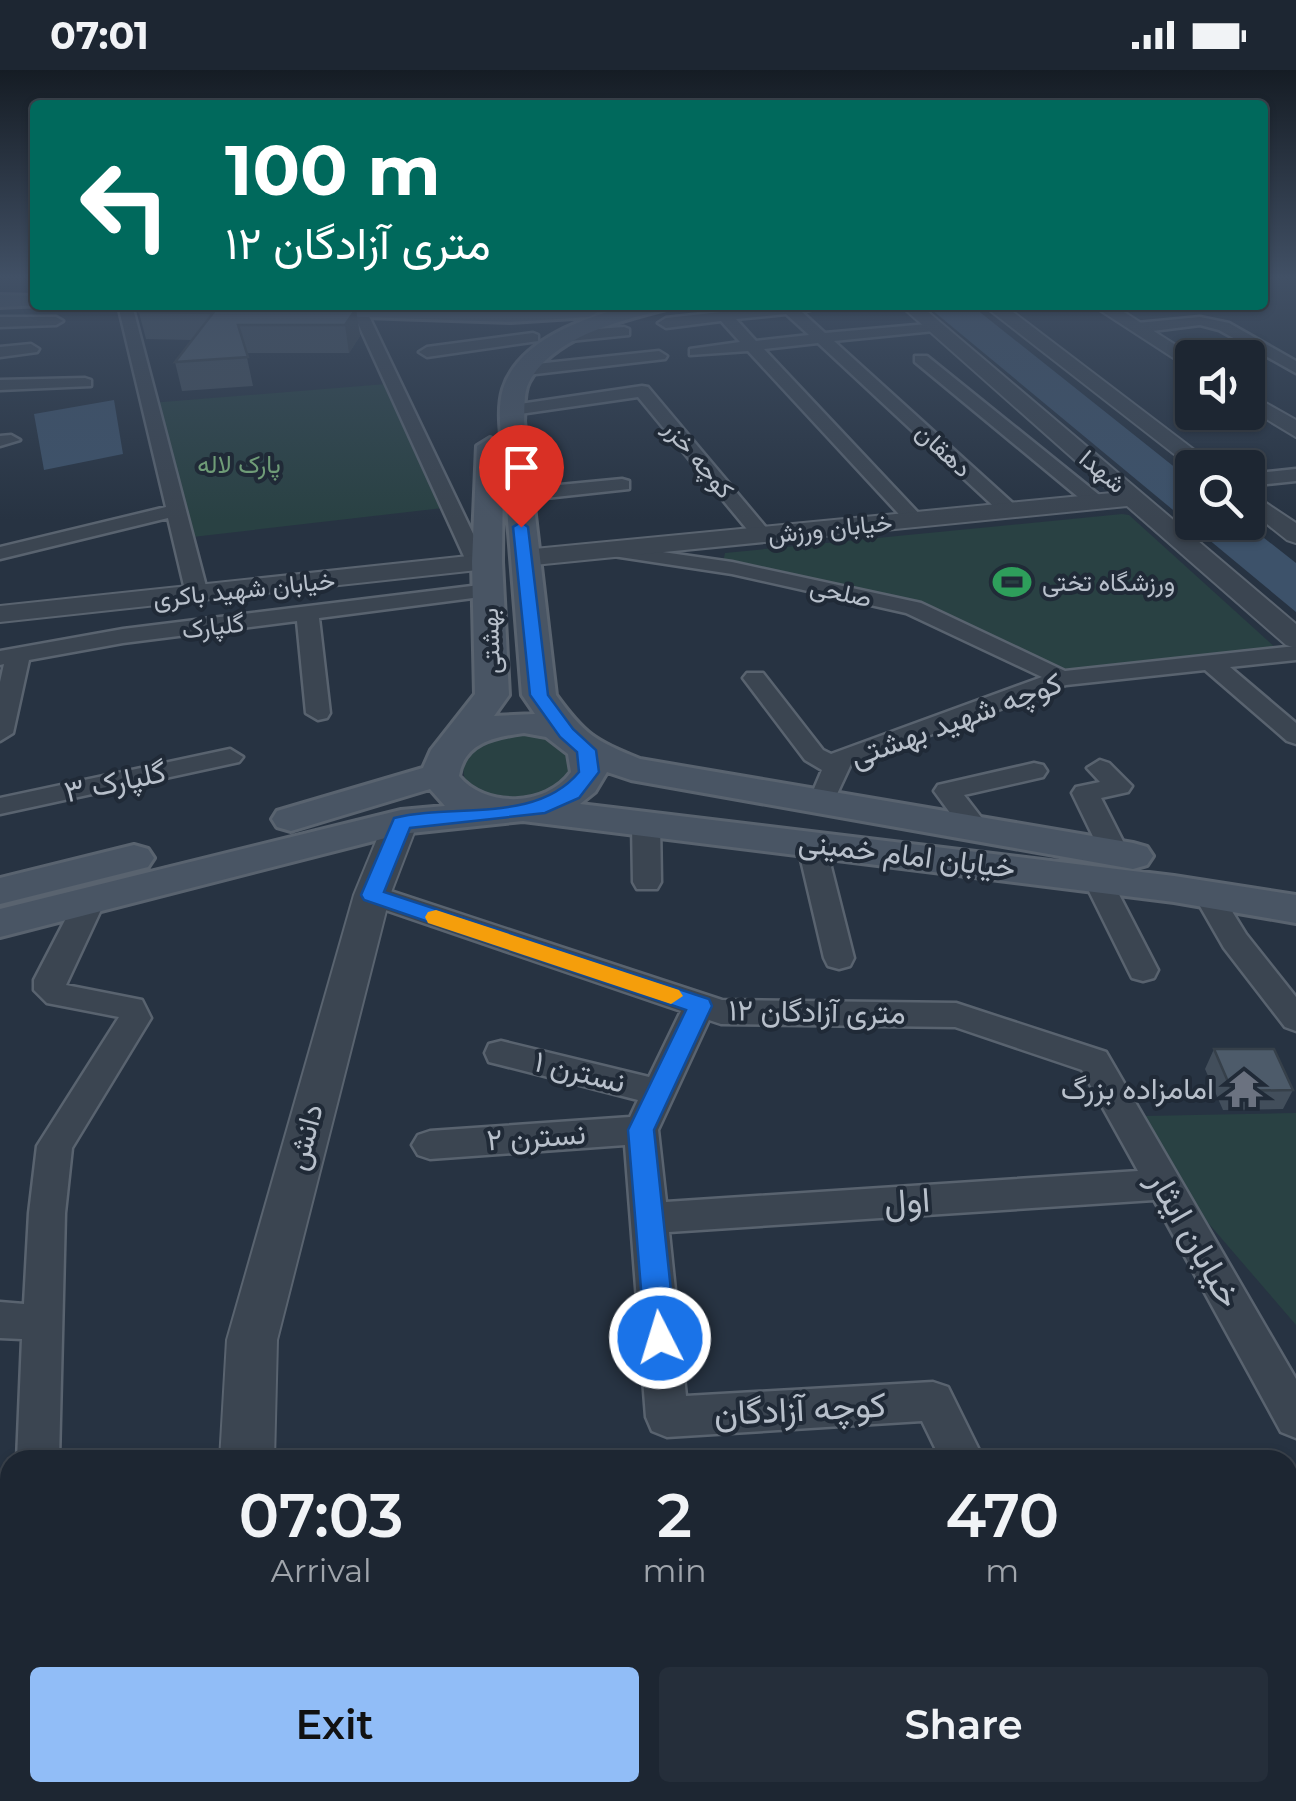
<!DOCTYPE html>
<html lang="en">
<head>
<meta charset="utf-8">
<style>
  :root { --surface:#1d2632; --page:#252e3a; --text:#f1f3f6; --muted:#a0a5ac; --line:#3b434d; --accent:#91bdf7 }
  body { margin:0; font-family:Montserrat,Vazirmatn,sans-serif; background:var(--page); color:var(--text); height:100vh; display:flex; flex-direction:column; font-size:38px; white-space:nowrap }
  * { box-sizing:border-box; margin:0 }
  p { font-size:32px; color:var(--muted) }
  .icon { flex:none; width:55px; height:55px; fill:none; stroke:currentColor; stroke-width:2; stroke-linecap:round; stroke-linejoin:round }
  .map { position:relative; flex:1; overflow:hidden }
  .details { position:absolute; left:0px; top:1380px; width:1298px; height:352px; display:flex; flex-direction:column; background:var(--surface); border-radius:30px 30px 0 0; box-shadow:0 2px 8px #0004,0 0 0 2px var(--line) }
  .details>* { flex:none }
  .banner { position:absolute; left:30px; top:30px; width:1238px; height:210px; border-radius:10px; box-shadow:0 2px 8px #0004,0 0 0 2px var(--line); background:#00695c; color:#fff; overflow:hidden }
  .controls { position:absolute; left:1175px; top:270px; display:grid; gap:20px }
  .controls a { display:grid; place-items:center; width:90px; height:90px; border-radius:10px; background:var(--surface); box-shadow:0 2px 8px #0004,0 0 0 2px var(--line); font-size:50px }
  .pin { position:absolute; display:grid; place-items:center; width:85px; height:85px; color:#fff; margin:-102px -42px; border-radius:50% 50% 50% 0; rotate:-45deg; box-shadow:0 0 10px #0007 }
  .pin .icon { rotate:45deg }
  .me { position:absolute; width:110px; margin:-55px; rotate:355deg; stroke-linejoin:round; filter:drop-shadow(0 0 8px #0008) }
  .turn { display:flex; align-items:center; gap:35px; height:210px; padding:0 30px; font-size:45px }
  .turn .icon { width:130px; height:130px; stroke-width:2.5 }
  .turn b { display:block; font-size:70px; line-height:85px }
  .eta { display:flex; justify-content:space-evenly; align-items:center; height:170px; text-align:center }
  .eta b { font-size:60px; font-weight:600; line-height:70px }
  .primary-button { display:flex; gap:20px; margin-top:auto; padding:20px 30px }
  .primary-button a { flex:1; height:115px; border-radius:10px; background:var(--accent); color:#111; font-size:40px; font-weight:600; line-height:115px; text-align:center }
  .primary-button a+a { background:var(--page); color:var(--text) }
  .status { display:flex; justify-content:space-between; align-items:center; height:70px; padding:0 50px; background:var(--surface); direction:ltr }
  .status svg { height:28px; fill:currentColor }
  .map>svg:first-child { display:block }
  .green { fill:#294143 }
  .water { fill:#3d526a }
  .lines { fill:none; stroke-linecap:round; stroke-linejoin:round }
  .minor-casing { stroke:#59636f; stroke-width:5 }
  .tertiary-casing { stroke:#59636f; stroke-width:4 }
  .secondary-casing { stroke:#59636f; stroke-width:6 }
  .minor { fill:#3b4551; fill-rule:evenodd }
  .tertiary { fill:#3b4551; fill-rule:evenodd }
  .secondary { fill:#495564; fill-rule:evenodd }
  .wall { fill:#424e5b }
  .shaded-wall { fill:#36404a }
  .building { fill:#4d5b6a; stroke:#36404a; stroke-width:2.5 }
  .route { fill:#1a73e8; stroke:#114b97; stroke-width:2.5 }
  .slow { fill:#f59e0b }
  .labels { text-anchor:middle; stroke-width:8; stroke-linejoin:round; paint-order:stroke }
  .far-street-label { font-size:25px; fill:#b8c0cb; stroke:#202a37 }
  .far-park-label { font-size:25px; fill:#6f9c77; stroke:#202a37 }
  .far-poi-label { font-size:25px; fill:#b8c0cb; stroke:#202a37; text-anchor:start }
  .street-label { font-size:30px; fill:#b8c0cb; stroke:#202a37 }
  .poi-label { font-size:30px; fill:#b8c0cb; stroke:#202a37; text-anchor:end }
  .near-street-label { font-size:35px; fill:#b8c0cb; stroke:#202a37 }
</style>
</head>
<body>
<div class="status"><b>07:01</b><svg viewBox="0 0 49 12"><path d="M0 12V9h3v3zM5 12V6h3v6zM10 12V3h3v9zM15 12V0h3v12zM26 1h20v11H26zM47 4h2v5h-2z"/></svg></div>
<div class="map">
<svg width="1296" height="1731" viewBox="0 0 1296 1731">
  <rect width="100%" height="100%" fill="#273342"/>
  <!-- green -->
  <path class="green" d="M 386,314 L 443,438 L 175,469 L 150,333 Z
    M 1122,444 L 1129,445 L 1278,580 L 1070,601 L 920,533 L 723,492 L 725,483 Z
    M 514,664 C 547,664 559,666 575,696 C 571,702 567,711 561,716 C 536,739 488,733 465,712 L 462,691 C 476,673 492,667 514,664 Z
    M 1296,1043 L 1296,1255 L 1191,1133 L 1143,1046 Z"/>
  <!-- water -->
  <path class="water" d="M 926,235 L 971,235 L 1192,411 L 1192,452 L 1245,453 L 1296,493 L 1296,542 Z
    M 114,330 L 123,384 L 44,400 L 34,344 Z"/>
  <g class="lines">
    <!-- minor casing -->
    <g class="minor-casing">
      <path id="minor" d="M 118,235 L 132,235 L 208,524 L 205,529 L 197,530 L 186,524 L 168,448 L 0,489 L 0,477 L 166,437 Z
        M 784,235 L 829,235 L 802,242 L 825,263 L 939,253 L 942,256 L 934,261 L 834,271 L 1017,437 L 1017,445 L 1003,445 L 818,273 L 764,279 L 925,450 L 922,454 L 908,454 L 748,281 L 690,285 L 690,279 L 740,272 L 721,251 L 666,258 L 658,253 L 666,248 ZM 786,244 L 809,265 L 756,271 L 736,249 Z
        M 354,237 L 366,240 L 487,493 L 484,497 L 477,499 L 467,493 L 352,240 Z
        M 0,247 L 56,247 L 63,251 L 56,255 L 0,257 Z
        M 1200,247 L 1229,253 L 1296,291 L 1296,303 L 1219,260 L 1200,255 L 1137,263 L 1129,258 L 1137,253 Z
        M 624,257 L 629,259 L 629,265 L 570,271 L 562,266 L 570,261 Z
        M 533,263 L 538,265 L 538,271 L 427,287 L 419,282 L 427,277 Z
        M 31,274 L 39,279 L 37,282 L 0,287 L 0,277 Z
        M 659,281 L 667,286 L 665,289 L 527,305 L 519,300 L 527,295 Z
        M 915,286 L 927,286 L 1103,428 L 1103,436 L 1089,436 L 915,292 Z
        M 85,308 L 91,310 L 91,316 L 0,320 L 0,310 Z
        M 642,316 L 648,317 L 769,461 L 769,469 L 755,469 L 638,327 L 513,345 L 504,340 L 513,335 Z
        M 0,366 L 11,365 L 20,370 L 0,376 Z
        M 1296,399 L 1296,411 L 1248,416 L 1248,404 Z
        M 622,409 L 629,411 L 629,419 L 518,431 L 508,425 L 518,419 Z
        M 607,474 L 732,492 L 921,533 L 1065,601 L 1296,576 L 1296,590 L 1230,597 L 1296,653 L 1296,674 L 1287,671 L 1205,600 L 1066,615 L 851,694 L 830,739 L 812,739 L 808,733 L 822,700 L 805,690 L 743,608 L 747,603 L 763,603 L 823,680 L 831,684 L 1042,607 L 906,543 L 732,504 L 600,484 L 597,480 Z
        M 488,514 L 499,520 L 496,525 L 319,548 L 330,643 L 327,648 L 318,650 L 306,643 L 297,551 L 123,573 L 29,590 L 13,663 L 0,671 L 0,612 L 4,594 L 0,595 L 0,581 L 123,559 Z
        M 230,679 L 243,687 L 239,692 L 0,744 L 0,728 Z
        M 1100,690 L 1109,693 L 1132,716 L 1128,722 L 1101,728 L 1129,783 L 1125,789 L 1105,789 L 1101,783 L 1072,723 L 1076,717 L 1100,712 L 1087,698 Z
        M 1034,693 L 1043,695 L 1047,701 L 1043,707 L 964,725 L 991,760 L 987,766 L 967,766 L 934,721 L 938,715 Z
        M 646,745 L 660,753 L 661,812 L 657,819 L 637,819 L 633,812 L 632,753 Z
        M 811,764 L 821,767 L 825,773 L 854,888 L 850,896 L 839,899 L 828,896 L 824,888 L 797,773 L 801,767 Z
        M 1097,800 L 1107,802 L 1111,809 L 1158,900 L 1154,908 L 1143,911 L 1132,908 L 1128,900 L 1083,809 L 1087,802 Z
        M 1207,814 L 1217,817 L 1246,864 L 1296,927 L 1296,961 L 1285,957 L 1224,878 L 1193,824 L 1197,817 Z
        M 372,815 L 722,930 L 956,933 L 1106,982 L 1296,1309 L 1296,1368 L 1281,1362 L 1154,1130 L 669,1162 L 686,1326 L 933,1312 L 948,1317 L 984,1390 L 941,1390 L 922,1351 L 667,1367 L 652,1361 L 646,1347 L 625,1075 L 430,1089 L 418,1085 L 412,1075 L 418,1065 L 430,1061 L 630,1047 L 638,1030 L 501,995 L 489,992 L 485,983 L 489,974 L 501,971 L 649,1007 L 681,941 L 362,832 L 357,825 L 362,818 ZM 709,950 L 721,954 L 955,957 L 1082,1000 L 1138,1101 L 666,1132 L 658,1060 Z
        M 91,819 L 101,822 L 106,829 L 66,915 L 142,930 L 151,948 L 72,1078 L 65,1143 L 59,1390 L 17,1390 L 22,1269 L 0,1268 L 0,1232 L 24,1234 L 29,1143 L 37,1076 L 119,947 L 47,933 L 34,920 L 34,910 L 76,829 L 81,822 Z
        M 1296,1633 L 1296,1683 L 1288,1687 L 1288,1637 Z
        M 10,1703 L 10,1722 L 51,1722 L 52,1731 L 0,1731 Z
        M 1288,1711 L 1296,1731 L 1243,1731 L 1240,1722 L 1288,1722 Z
        M 455,1722 L 506,1722 L 505,1731 L 453,1731 Z
        M 875,1722 L 926,1722 L 930,1731 L 878,1731 Z
        M 953,1722 L 1004,1722 L 1007,1731 L 955,1731 Z
        M 1107,1722 L 1174,1722 L 1171,1731 L 1103,1731 Z"/>
    </g>
    <!-- tertiary casing -->
    <g class="tertiary-casing">
      <path id="tertiary" d="M 900,235 L 920,235 L 1296,554 L 1296,578 L 1286,575 L 1127,436 L 524,496 L 511,488 L 524,480 L 1112,423 Z
        M 983,235 L 1004,235 L 1218,398 L 1192,398 Z
        M 1092,235 L 1113,235 L 1196,288 L 1192,300 Z
        M 1248,323 L 1296,350 L 1296,367 L 1248,338 Z
        M 1248,421 L 1296,453 L 1296,473 L 1287,470 L 1248,439 Z
        M 487,484 L 500,492 L 496,498 L 0,552 L 0,536 Z
        M 401,741 L 413,745 L 418,752 L 390,825 L 277,1270 L 274,1390 L 220,1390 L 227,1270 L 354,825 L 384,752 L 389,745 Z
        M 203,1722 L 267,1722 L 267,1731 L 203,1731 Z"/>
    </g>
    <!-- secondary casing -->
    <g class="secondary-casing">
      <path id="secondary" d="M 0,225 L 35,226 L 35,235 L 43,235 L 0,237 Z
        M 179,235 L 511,240 L 590,235 L 599,241 L 589,247 L 511,252 L 189,241 Z
        M 632,235 L 669,235 L 666,239 C 620,251 554,266 529,312 C 523,323 525,338 524,351 L 556,625 C 585,665 594,670 640,689 L 1133,773 L 1147,777 L 1153,786 L 1147,795 L 1133,799 L 631,710 L 607,702 L 595,722 L 580,734 L 1174,806 L 1296,825 L 1296,853 L 1174,832 L 523,751 L 401,764 L 0,867 L 0,839 L 401,740 L 445,736 L 430,719 L 291,761 L 277,757 L 272,749 L 277,741 L 423,698 L 431,680 L 475,624 L 472,492 L 477,376 L 490,368 L 502,374 C 500,356 498,336 503,319 C 519,268 588,247 632,235 ZM 503,388 L 522,625 L 535,644 L 494,646 L 509,625 L 502,492 ZM 524,663 L 546,667 L 568,684 L 571,702 C 546,737 485,738 459,706 C 464,673 494,667 524,663 Z
        M 134,775 L 148,779 L 154,788 L 148,797 L 0,834 L 0,808 Z"/>
    </g>
    <!-- minor -->
    <use href="#minor" class="minor"/>
    <!-- tertiary -->
    <use href="#tertiary" class="tertiary"/>
    <!-- secondary -->
    <use href="#secondary" class="secondary"/>
  </g>
  <!-- wall -->
  <path class="wall" d="M 137,235 L 356,239 L 360,266 L 349,283 L 246,283 L 253,316 L 182,321 L 175,292 L 192,270 L 146,269 Z
    M 1214,979 L 1293,1020 L 1283,1039 L 1223,1040 L 1205,999 Z"/>
  <!-- shaded-wall -->
  <path class="shaded-wall" d="M 356,239 L 360,266 L 349,283 L 345,255 Z"/>
  <!-- building -->
  <path class="building" d="M 137,235 L 354,235 L 356,239 L 345,255 L 238,255 L 248,287 L 175,292 L 213,243 L 139,242 Z
    M 1214,979 L 1274,979 L 1293,1020 L 1232,1021 Z"/>
  <!-- sky -->
  <linearGradient id="sky" x2="0" y2="1"><stop stop-color="#151c24"/><stop offset="0.46" stop-color="#415065"/><stop offset="1" stop-color="#415065" stop-opacity="0"/></linearGradient>
  <rect width="1296" height="450" fill="url(#sky)"/>
  <!-- route -->
  <path class="route" d="M 521,452 L 528,457 L 548,625 L 573,659 L 596,680 L 599,702 L 579,728 L 545,743 L 410,758 L 384,822 L 709,929 L 712,936 L 654,1060 L 676,1268 L 671,1277 L 660,1281 L 650,1277 L 645,1268 L 628,1060 L 686,940 L 364,830 L 361,825 L 394,748 C 454,733 536,754 579,702 L 577,682 L 560,667 L 530,625 L 513,457 Z"/>
  <!-- slow -->
  <path class="slow" d="M 436,840 L 679,920 L 683,926 L 671,934 L 428,853 L 425,847 L 428,842 Z"/>
  <!-- icons -->
  <defs>
    <g id="stadium-bare" transform="scale(3)"><path d="M0-5a6.5 5 0 1 0 0 10a6.5 5 0 1 0 0-10ZM-3.5-1.8h7v3.6h-7Z" fill="#2e9e5b" stroke="#202a37" stroke-width="2.5" paint-order="stroke"/></g>
    <g id="temple-bare" transform="scale(3)"><path d="M0-6L5-2H3V0L6.5 2.5H4V6H1.5V3h-3V6H-4V2.5H-6.5L-3 0V-2H-5Z" fill="#6b7280" stroke="#202a37" stroke-width="2.5" paint-order="stroke"/></g>
  </defs>
  <g fill-rule="evenodd">
    <use href="#stadium-bare" x="1012" y="512"/>
    <use href="#temple-bare" x="1244" y="1019"/>
  </g>
  <g class="labels">
    <!-- far-street labels -->
    <g class="far-street-label">
      <text transform="translate(944 380) rotate(43)" y="9">دهقان</text>
      <text transform="translate(699 389) rotate(50)" y="9">کوچه خزر</text>
      <text transform="translate(1103 401) rotate(40)" y="9">شهدا</text>
      <text transform="translate(830 458) rotate(-6)" y="9">خیابان ورزش</text>
      <text transform="translate(244 519) rotate(-6)" y="9">خیابان شهید باکری</text>
      <text transform="translate(841 522) rotate(12)" y="9">صلحی</text>
      <text transform="translate(213 556) rotate(-7)" y="9">گلپارک</text>
      <text transform="translate(490 571) rotate(-92)" y="9">بهشتی</text>
    </g>
    <!-- far-park labels -->
    <g class="far-park-label">
      <text x="239" y="403">پارک لاله</text>
    </g>
    <!-- far-poi labels -->
    <g class="far-poi-label">
      <text x="1042" y="521">ورزشگاه تختی</text>
    </g>
    <!-- street labels -->
    <g class="street-label">
      <text transform="translate(956 650) rotate(-20)" y="10">کوچه شهید بهشتی</text>
      <text transform="translate(115 712) rotate(-12)" y="10">گلپارک ۳</text>
      <text transform="translate(907 785) rotate(7)" y="10">خیابان امام خمینی</text>
      <text transform="translate(817 942) rotate(1)" y="10">۱۲ متری آزادگان</text>
      <text transform="translate(580 1002) rotate(14)" y="10">نسترن ۱</text>
      <text transform="translate(305 1067) rotate(-75)" y="10">دانش</text>
      <text transform="translate(536 1067) rotate(-4)" y="10">نسترن ۲</text>
    </g>
    <!-- poi labels -->
    <g class="poi-label">
      <text x="1214" y="1029">امامزاده بزرگ</text>
    </g>
    <!-- near-street labels -->
    <g class="near-street-label">
      <text transform="translate(907 1131) rotate(-4)" y="12">اول</text>
      <text transform="translate(1195 1169) rotate(60)" y="12">خیابان ایثار</text>
      <text transform="translate(800 1339) rotate(-3)" y="12">کوچه آزادگان</text>
    </g>
  </g>
</svg>
<div class="controls">
<a><svg class="icon" aria-label="sound" viewBox="0 0 24 24"><path d="M4 9h4l5-4v14l-5-4H4zM17 9q2 3 0 6"/></svg></a>
<a><svg class="icon" aria-label="search" viewBox="0 0 24 24"><circle cx="10" cy="10" r="6"/><path d="M15 15l6 6"/></svg></a>
</div>
<div class="pin" style="left:521px;top:457px;background:#d93025"><svg class="icon" aria-label="arrive" viewBox="0 0 24 24"><path d="M6 21V4h12l-3 4 3 4H6"/></svg></div>
<svg class="me" style="left:660px;top:1268px" viewBox="-20 -20 40 40"><circle r="17" fill="#1a73e8" stroke="#fff" stroke-width="3"/><path d="M0-11L8 9 0 5-8 9z" fill="#fff"/></svg>
<div class="banner">
<div class="turn"><svg class="icon" aria-label="left" viewBox="0 0 24 24"><path d="M17 20v-9H6M10 6l-5 5 5 5"/></svg><div><b>100 m</b>۱۲ متری آزادگان</div></div>
</div>
<section class="details">
<div class="eta">
<div><b>07:03</b><p>Arrival</p></div>
<div><b>2</b><p>min</p></div>
<div><b>470</b><p>m</p></div>
</div>
<div class="primary-button"><a>Exit</a><a>Share</a></div>
</section>
</div>
</body>
</html>
